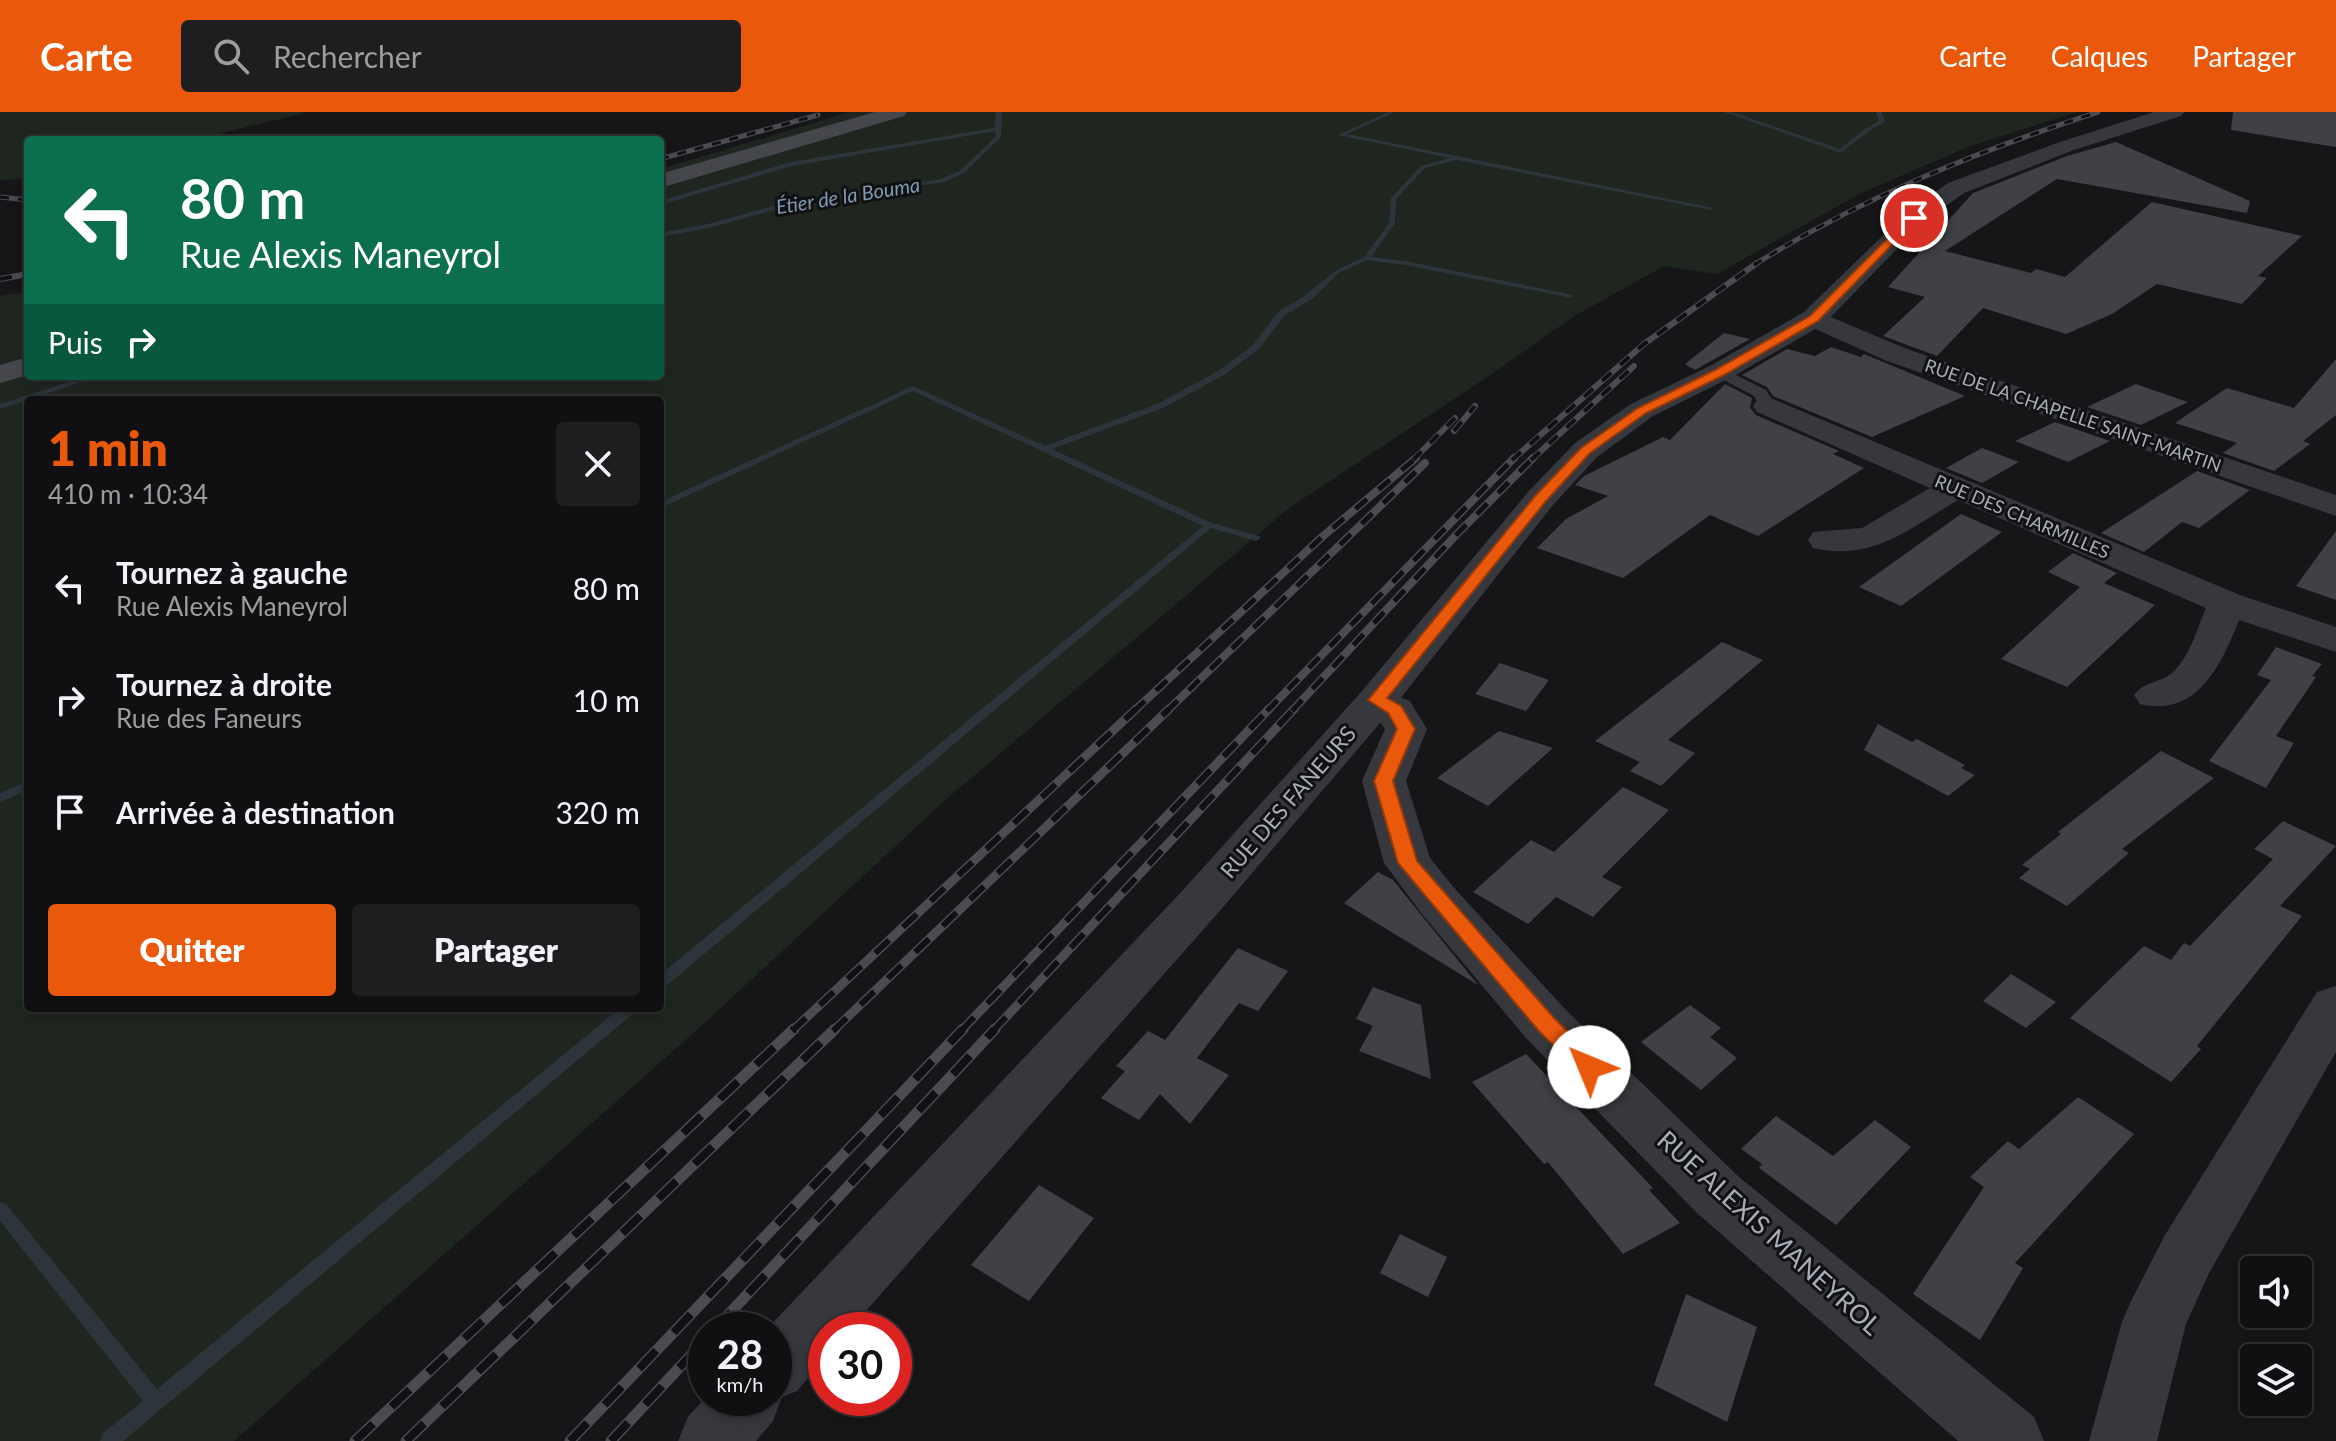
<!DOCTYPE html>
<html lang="fr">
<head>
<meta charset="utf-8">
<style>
  :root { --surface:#101012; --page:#1e1e20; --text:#f1f3f6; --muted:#9c9d9f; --line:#303032; --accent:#ea580c }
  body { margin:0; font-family:Lato,sans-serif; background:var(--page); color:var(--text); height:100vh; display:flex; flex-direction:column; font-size:30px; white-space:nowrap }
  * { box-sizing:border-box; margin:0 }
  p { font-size:26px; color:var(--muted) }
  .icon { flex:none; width:44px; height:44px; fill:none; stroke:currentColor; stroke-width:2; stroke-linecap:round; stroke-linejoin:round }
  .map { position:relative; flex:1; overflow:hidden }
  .panel { position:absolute; left:24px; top:284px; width:640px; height:616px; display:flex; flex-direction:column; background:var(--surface); border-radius:8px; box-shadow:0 4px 12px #0003,0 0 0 2px var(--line) }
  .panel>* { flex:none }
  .top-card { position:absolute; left:24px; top:24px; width:640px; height:244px; border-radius:8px; box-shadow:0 4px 12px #0003,0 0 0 2px var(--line); background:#0b6e4f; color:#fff; overflow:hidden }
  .controls { position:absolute; left:2240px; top:1144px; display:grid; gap:16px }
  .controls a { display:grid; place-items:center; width:72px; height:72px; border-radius:8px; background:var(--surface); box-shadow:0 4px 12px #0003,0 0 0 2px var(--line); font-size:40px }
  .speed { position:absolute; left:688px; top:1200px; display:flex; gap:16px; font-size:40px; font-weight:700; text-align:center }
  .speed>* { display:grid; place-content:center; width:104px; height:104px; border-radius:50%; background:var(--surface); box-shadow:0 4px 12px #0003,0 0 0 2px var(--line); line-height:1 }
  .speed small { font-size:20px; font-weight:400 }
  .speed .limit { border:12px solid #d22; background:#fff; color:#111 }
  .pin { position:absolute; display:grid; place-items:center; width:68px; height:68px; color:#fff; margin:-34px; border:4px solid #fff; border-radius:50%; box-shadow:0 2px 8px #0007 }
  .me { position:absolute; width:88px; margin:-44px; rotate:315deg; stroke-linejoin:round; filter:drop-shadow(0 0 6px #0008) }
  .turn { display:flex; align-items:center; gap:28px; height:168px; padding:0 24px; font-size:36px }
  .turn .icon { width:104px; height:104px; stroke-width:2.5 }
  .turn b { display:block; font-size:56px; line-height:68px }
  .then { display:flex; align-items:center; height:76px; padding:0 24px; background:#0003; gap:16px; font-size:30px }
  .round { display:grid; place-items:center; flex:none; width:84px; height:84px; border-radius:8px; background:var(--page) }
  .headline { display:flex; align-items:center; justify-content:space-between; height:136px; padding:0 24px }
  h1 { font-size:48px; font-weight:800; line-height:60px; color:var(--accent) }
  .cta { display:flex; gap:16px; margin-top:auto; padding:16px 24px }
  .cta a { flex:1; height:92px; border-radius:8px; background:var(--accent); color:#fff; font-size:32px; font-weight:800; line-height:92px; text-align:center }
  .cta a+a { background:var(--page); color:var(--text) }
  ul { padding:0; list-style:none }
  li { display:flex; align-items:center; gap:24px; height:112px; padding:0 24px }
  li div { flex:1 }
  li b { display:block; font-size:30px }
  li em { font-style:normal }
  header { display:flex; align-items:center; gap:48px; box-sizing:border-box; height:112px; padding:0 40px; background:var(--accent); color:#fff }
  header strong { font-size:38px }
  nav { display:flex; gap:44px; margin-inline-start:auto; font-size:28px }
  .search { width:560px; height:72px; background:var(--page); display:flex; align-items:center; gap:20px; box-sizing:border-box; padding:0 28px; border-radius:8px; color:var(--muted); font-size:30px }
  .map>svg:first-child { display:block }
  .green { fill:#1e261f; fill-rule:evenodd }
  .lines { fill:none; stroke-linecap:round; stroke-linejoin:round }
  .stream { fill:#2c353c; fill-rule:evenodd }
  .building { fill:#404145 }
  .service { fill:#37383d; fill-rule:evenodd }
  .minor { fill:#37383d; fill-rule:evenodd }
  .tertiary { fill:#37383d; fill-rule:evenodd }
  .secondary { fill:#45474d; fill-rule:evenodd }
  .rail-far4-casing { stroke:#4a4c52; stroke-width:5 }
  .rail-far3-casing { stroke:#4a4c52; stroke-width:6 }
  .rail-far2-casing { stroke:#4a4c52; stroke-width:8 }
  .rail-far1-casing { stroke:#4a4c52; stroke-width:9 }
  .rail-casing { stroke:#4a4c52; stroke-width:11 }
  .rail-far4 { stroke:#111113; stroke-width:3; stroke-dasharray:9; stroke-linecap:butt }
  .rail-far3 { stroke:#111113; stroke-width:4; stroke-dasharray:12; stroke-linecap:butt }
  .rail-far2 { stroke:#111113; stroke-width:5; stroke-dasharray:15; stroke-linecap:butt }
  .rail-far1 { stroke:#111113; stroke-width:6; stroke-dasharray:19; stroke-linecap:butt }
  .rail { stroke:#111113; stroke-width:8; stroke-dasharray:25; stroke-linecap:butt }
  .route { fill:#ea580c; stroke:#983908; stroke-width:2 }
  .labels { text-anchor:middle; stroke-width:6; stroke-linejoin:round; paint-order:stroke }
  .far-street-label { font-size:18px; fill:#a8adb8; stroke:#111113 }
  .far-water-label { font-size:20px; font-style:italic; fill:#7f9bb3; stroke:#111113 }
  .street-label { font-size:22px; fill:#a8adb8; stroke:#111113 }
  .near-street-label { font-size:26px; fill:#a8adb8; stroke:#111113 }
</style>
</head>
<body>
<header>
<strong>Carte</strong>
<div class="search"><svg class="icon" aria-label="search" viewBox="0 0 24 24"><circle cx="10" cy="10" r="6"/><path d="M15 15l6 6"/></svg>Rechercher</div>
<nav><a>Carte</a><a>Calques</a><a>Partager</a></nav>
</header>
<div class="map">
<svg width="2336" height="1329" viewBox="0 0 2336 1329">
  <rect width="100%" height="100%" fill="#161618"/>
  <!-- green -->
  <path class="green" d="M 0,0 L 309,0 L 192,28 L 28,28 L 28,67 L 0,68 Z
    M 850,0 L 2077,0 L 1968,35 L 1861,81 L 1717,162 L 1664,154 L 1576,203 L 1480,270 L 1289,396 L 943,690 L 708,908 L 234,1329 L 0,1329 L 0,184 L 28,179 L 28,264 L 660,264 L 660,57 ZM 28,288 L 660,288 L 660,896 L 28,896 Z"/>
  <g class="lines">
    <!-- stream -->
    <path class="stream" d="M 996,0 L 1002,0 L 1001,25 L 964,61 L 944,70 L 781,96 L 709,116 L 660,125 L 660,121 L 708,112 L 780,92 L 941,67 L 960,59 L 996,24 L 995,19 L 792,54 L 660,93 L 660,89 L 791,50 L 994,16 Z
      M 1388,0 L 1395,0 L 1347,22 L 1714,96 L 1711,98 L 1457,48 L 1425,56 L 1396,87 L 1395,111 L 1371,145 L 1405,149 L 1569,182 L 1573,184 L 1572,186 L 1405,153 L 1367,148 L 1339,161 L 1313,186 L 1284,204 L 1259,237 L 1224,263 L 1163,296 L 1052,337 L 1212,411 L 1259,424 L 1261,426 L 1256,429 L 1211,416 L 665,875 L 660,876 L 660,863 L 1203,414 L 913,279 L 663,395 L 660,396 L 660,390 L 913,274 L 1045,334 L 1157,292 L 1218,259 L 1253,233 L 1278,200 L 1307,182 L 1335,159 L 1364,145 L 1389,111 L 1391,86 L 1421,54 L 1450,46 L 1338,23 Z
      M 1724,0 L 1732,0 L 1840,37 L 1865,17 L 1879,9 L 1876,0 L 1882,0 L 1885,10 L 1869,19 L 1841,41 Z
      M 88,264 L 100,264 L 0,297 L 0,292 Z
      M 28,669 L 28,678 L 0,690 L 0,681 Z
      M 620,896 L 637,896 L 635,900 L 123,1329 L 100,1329 L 102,1322 L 143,1289 L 0,1109 L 0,1090 L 6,1092 L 157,1277 Z"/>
  </g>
  <!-- building -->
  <path class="building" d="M 2233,0 L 2336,0 L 2336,35 L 2231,18 Z
    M 2116,30 L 2250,89 L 2247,101 L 2057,67 L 1945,139 L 2031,161 L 2036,157 L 2065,165 L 2152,90 L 2302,124 L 2258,164 L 2267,166 L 2242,192 L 2157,172 L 2112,202 L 2066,222 L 1983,196 L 1937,244 L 1883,224 L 1925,185 L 1888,175 L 1973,81 L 2067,44 Z
    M 1724,221 L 1750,227 L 1695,258 L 1685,252 Z
    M 1831,235 L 1861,245 L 1864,242 L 1965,284 L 1872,325 L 1773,284 L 1767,275 L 1742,263 L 1787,237 L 1815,244 Z
    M 2336,247 L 2336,303 L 2303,329 L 2310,332 L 2274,359 L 2223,341 L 2237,331 L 2175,311 L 2227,276 L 2294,296 Z
    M 1725,272 L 1752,286 L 1750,296 L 1756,303 L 1839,339 L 1833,342 L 1864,356 L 1758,424 L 1710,403 L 1623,466 L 1537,436 L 1566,407 L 1608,384 L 1575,373 L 1584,364 L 1663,325 L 1670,328 Z
    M 2136,272 L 2147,276 L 2188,290 L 2141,313 L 2087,295 Z
    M 2055,310 L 2110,329 L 2068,350 L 2015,329 Z
    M 1982,336 L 2019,350 L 1982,371 L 1946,356 Z
    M 2197,359 L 2250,378 L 2199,416 L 2182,410 L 2144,440 L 2101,421 Z
    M 1961,402 L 2002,420 L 1901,494 L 1859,475 Z
    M 2336,419 L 2336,488 L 2296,474 Z
    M 2073,441 L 2117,461 L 2104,471 L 2155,493 L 2067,575 L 2001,547 L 2080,475 L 2048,460 Z
    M 1722,530 L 1763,548 L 1668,628 L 1695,641 L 1661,674 L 1630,659 L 1640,650 L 1595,629 Z
    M 2276,535 L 2322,552 L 2312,564 L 2316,565 L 2276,624 L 2294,631 L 2266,676 L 2209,649 L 2271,568 L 2257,563 Z
    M 1500,551 L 1549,568 L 1526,599 L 1475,582 Z
    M 1878,612 L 1912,630 L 1917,627 L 1965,653 L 1961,656 L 1975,663 L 1948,684 L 1864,638 Z
    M 1499,619 L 1553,636 L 1488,694 L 1437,666 Z
    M 2161,639 L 2214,666 L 2122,737 L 2129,741 L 2067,794 L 2019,766 L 2030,757 L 2022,753 L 2061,722 L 2058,720 Z
    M 1623,675 L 1669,698 L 1602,765 L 1622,775 L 1593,805 L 1556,785 L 1528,812 L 1473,780 L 1531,728 L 1554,740 Z
    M 2283,709 L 2336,734 L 2280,794 L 2302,804 L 2197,934 L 2201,937 L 2171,970 L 2070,906 L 2144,834 L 2171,848 L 2184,831 L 2190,834 L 2273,747 L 2254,737 Z
    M 1378,760 L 1393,768 L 1478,873 L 1344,791 Z
    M 1238,836 L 1288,859 L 1258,899 L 1239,891 L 1197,946 L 1229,963 L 1190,1012 L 1160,982 L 1139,1008 L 1101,986 L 1125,959 L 1116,954 L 1148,919 L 1165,928 Z
    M 2011,862 L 2056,890 L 2026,916 L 1983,889 Z
    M 1373,875 L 1421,893 L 1431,967 L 1359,939 L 1373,914 L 1356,907 Z
    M 1690,893 L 1721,916 L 1710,925 L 1737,946 L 1701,978 L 1641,930 Z
    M 1526,942 L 1653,1076 L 1649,1078 L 1680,1111 L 1623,1142 L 1548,1050 L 1544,1052 L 1472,970 Z
    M 2078,985 L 2134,1022 L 2015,1151 L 2023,1156 L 1980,1228 L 1913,1182 L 1984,1075 L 1970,1065 L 2008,1029 L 2019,1037 Z
    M 1776,1004 L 1833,1044 L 1875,1008 L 1911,1035 L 1836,1113 L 1759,1056 L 1762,1052 L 1741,1037 Z
    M 1039,1073 L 1094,1106 L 1029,1189 L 971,1153 Z
    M 1400,1122 L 1447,1145 L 1428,1185 L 1380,1161 Z
    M 1686,1182 L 1757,1215 L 1727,1310 L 1654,1273 Z"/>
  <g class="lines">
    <!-- service -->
    <path class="service" d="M 1720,255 L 1766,278 L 1776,294 L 1774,298 L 1762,298 L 1754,284 L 1714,263 L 1714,257 Z"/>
    <!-- minor -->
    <path class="minor" d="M 1814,198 L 1907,237 L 2336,383 L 2336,404 L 1887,249 L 1804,212 L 1800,206 L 1804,200 Z
      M 1768,285 L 2240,483 L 2336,515 L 2336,540 L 2239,508 C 2222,551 2198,606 2140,592 L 2134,583 C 2144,569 2161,571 2173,560 C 2190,544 2197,517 2206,496 L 1958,388 C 1910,416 1873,450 1813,436 L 1808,428 L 1813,420 L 1862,416 L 1930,376 L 1757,300 L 1753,294 L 1757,288 Z
      M 1377,576 L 1410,589 L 1427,617 L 1406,669 L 1430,746 L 1456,778 L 1565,897 L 1739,1065 L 2034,1305 L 2044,1329 L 1958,1329 L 1697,1101 L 1527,927 L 1422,802 L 1384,751 L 1362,669 L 1385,617 C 1377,604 1365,600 1356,588 L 1362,579 Z"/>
    <!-- tertiary -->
    <path class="tertiary" d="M 2154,0 L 2184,0 L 2181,4 L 2074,38 L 1964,81 L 1922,111 L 1824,212 L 1730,266 L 1653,304 L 1597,345 L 1553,393 L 1392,597 L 1218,801 L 849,1218 L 826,1218 L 826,1245 L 797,1279 L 782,1285 L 773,1309 L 756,1329 L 678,1329 L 688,1305 L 706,1285 L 774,1286 L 774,1218 L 766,1218 L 1184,777 L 1362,579 L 1529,379 L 1575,331 L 1631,292 L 1710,254 L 1804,200 L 1906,101 L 1948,71 L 2060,30 Z
      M 2336,874 L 2336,940 L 2209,1161 L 2186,1212 L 2157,1329 L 2089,1329 L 2122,1210 L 2131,1189 L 2165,1123 L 2317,880 Z"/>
    <!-- secondary -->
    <path class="secondary" d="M 875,0 L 907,0 L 904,4 L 660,76 L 660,62 Z
      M 28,245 L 28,263 L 0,271 L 0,253 Z"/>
    <!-- rail-far4 casing -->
    <g class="rail-far4-casing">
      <path id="rail-far4" d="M 660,47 L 818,3
        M 0,85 L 28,88
        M 1754,153 C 1861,86 1978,39 2098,0"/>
    </g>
    <!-- rail-far3 casing -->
    <g class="rail-far3-casing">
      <path id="rail-far3" d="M 0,167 L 28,162
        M 1454,319 L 1475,294
        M 1413,348 L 1455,306
        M 1512,348 L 1644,232 L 1757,151
        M 1531,348 L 1634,254"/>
    </g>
    <!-- rail-far2 casing -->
    <g class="rail-far2-casing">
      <path id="rail-far2" d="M 1134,599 L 1322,425 L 1416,346
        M 1167,599 L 1425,351
        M 1267,599 L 1514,346
        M 1292,599 L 1456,423 L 1533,346"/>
    </g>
    <!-- rail-far1 casing -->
    <g class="rail-far1-casing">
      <path id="rail-far1" d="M 792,919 L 1136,597
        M 833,919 L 1169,597
        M 961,919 L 1269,597
        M 993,919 L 1294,597"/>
    </g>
    <!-- rail casing -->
    <g class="rail-casing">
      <path id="rail" d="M 714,1218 L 995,917
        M 355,1329 L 794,917
        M 406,1329 L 835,917
        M 570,1329 L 963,917
        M 611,1329 L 706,1227"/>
    </g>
    <!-- rail-far4 -->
    <use href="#rail-far4" class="rail-far4"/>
    <!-- rail-far3 -->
    <use href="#rail-far3" class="rail-far3"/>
    <!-- rail-far2 -->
    <use href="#rail-far2" class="rail-far2"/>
    <!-- rail-far1 -->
    <use href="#rail-far1" class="rail-far1"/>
    <!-- rail -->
    <use href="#rail" class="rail"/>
  </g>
  <!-- route -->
  <path class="route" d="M 1910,104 L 1918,106 L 1818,209 L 1724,263 L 1646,301 L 1590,341 L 1546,389 L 1387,586 L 1401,594 L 1415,617 L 1393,669 L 1417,749 L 1554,906 L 1597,948 L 1600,955 L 1597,961 L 1589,964 L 1581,961 L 1538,918 L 1398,751 L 1374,669 L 1397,617 L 1388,601 L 1368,588 L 1536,383 L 1581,336 L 1638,296 L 1715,258 L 1810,204 Z"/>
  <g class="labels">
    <!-- far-street labels -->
    <g class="far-street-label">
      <text transform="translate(2073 304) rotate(19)" y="6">RUE DE LA CHAPELLE SAINT-MARTIN</text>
      <text transform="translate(2022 405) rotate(23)" y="6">RUE DES CHARMILLES</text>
    </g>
    <!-- far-water labels -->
    <g class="far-water-label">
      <text transform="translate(848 84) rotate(-9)" y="7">Étier de la Bouma</text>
    </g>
    <!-- street labels -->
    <g class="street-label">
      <text transform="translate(1288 690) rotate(-49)" y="8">RUE DES FANEURS</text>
    </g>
    <!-- near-street labels -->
    <g class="near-street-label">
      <text transform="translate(1769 1121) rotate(42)" y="9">RUE ALEXIS MANEYROL</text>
    </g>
  </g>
</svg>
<div class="controls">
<a><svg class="icon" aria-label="sound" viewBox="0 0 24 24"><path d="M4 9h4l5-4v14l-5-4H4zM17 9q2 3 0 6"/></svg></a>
<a><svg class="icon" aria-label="layers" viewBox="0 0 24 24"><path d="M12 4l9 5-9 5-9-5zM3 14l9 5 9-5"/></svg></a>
</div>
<div class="speed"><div>28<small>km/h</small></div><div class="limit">30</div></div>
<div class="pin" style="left:1914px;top:106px;background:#d93025"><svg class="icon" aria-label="arrive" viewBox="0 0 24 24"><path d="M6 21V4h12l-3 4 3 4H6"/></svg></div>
<svg class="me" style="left:1589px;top:955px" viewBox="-20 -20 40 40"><circle r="19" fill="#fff"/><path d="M0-13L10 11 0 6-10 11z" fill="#ea580c"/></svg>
<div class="top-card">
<div class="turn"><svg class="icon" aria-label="left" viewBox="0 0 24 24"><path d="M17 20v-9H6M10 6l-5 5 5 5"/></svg><div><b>80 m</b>Rue Alexis Maneyrol</div></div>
<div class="then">Puis<svg class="icon" aria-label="right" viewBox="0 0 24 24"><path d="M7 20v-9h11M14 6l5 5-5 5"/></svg></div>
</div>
<section class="panel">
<div class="headline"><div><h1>1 min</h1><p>410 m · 10:34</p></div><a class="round"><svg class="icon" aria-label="close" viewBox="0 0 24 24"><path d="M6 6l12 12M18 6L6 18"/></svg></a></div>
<ul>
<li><svg class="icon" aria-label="left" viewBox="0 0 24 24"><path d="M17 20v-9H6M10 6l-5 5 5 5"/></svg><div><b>Tournez à gauche</b><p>Rue Alexis Maneyrol</p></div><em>80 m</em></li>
<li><svg class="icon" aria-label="right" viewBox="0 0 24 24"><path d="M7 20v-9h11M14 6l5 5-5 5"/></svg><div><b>Tournez à droite</b><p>Rue des Faneurs</p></div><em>10 m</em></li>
<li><svg class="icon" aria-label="arrive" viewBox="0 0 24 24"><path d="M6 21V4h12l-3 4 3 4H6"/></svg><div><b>Arrivée à destination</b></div><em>320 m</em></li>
</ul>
<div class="cta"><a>Quitter</a><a>Partager</a></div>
</section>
</div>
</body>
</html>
